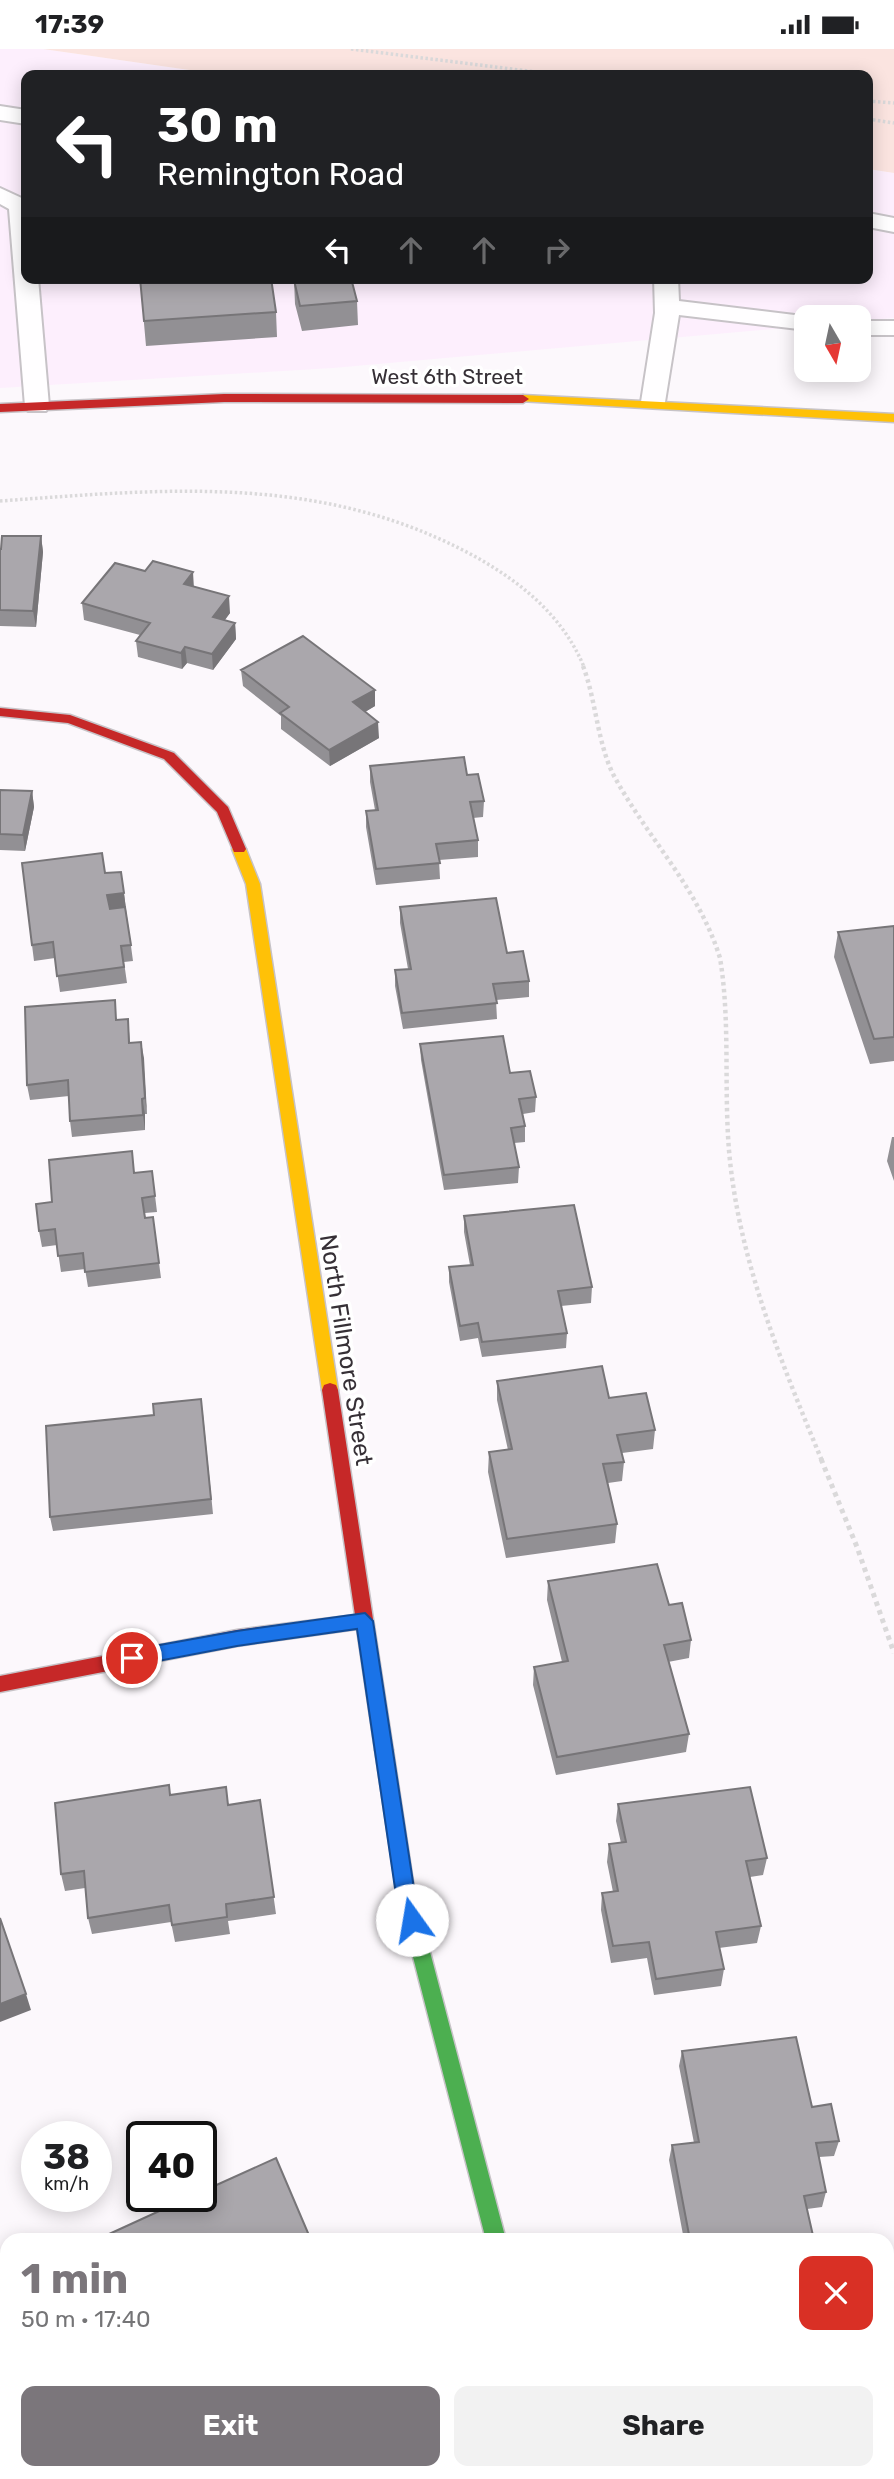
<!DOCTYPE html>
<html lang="en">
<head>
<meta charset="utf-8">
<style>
  :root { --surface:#fff; --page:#f2f2f2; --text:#202124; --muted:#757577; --accent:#7b767b }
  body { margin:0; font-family:Rubik,sans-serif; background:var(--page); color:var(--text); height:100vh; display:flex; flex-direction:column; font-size:26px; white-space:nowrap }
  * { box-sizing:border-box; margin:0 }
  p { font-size:23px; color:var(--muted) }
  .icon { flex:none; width:38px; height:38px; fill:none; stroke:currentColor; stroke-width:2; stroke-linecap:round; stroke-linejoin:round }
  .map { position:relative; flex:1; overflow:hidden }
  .drawer { position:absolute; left:0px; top:2184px; width:894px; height:247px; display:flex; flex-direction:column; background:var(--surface); border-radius:21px 21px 0 0; box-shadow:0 4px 18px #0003 }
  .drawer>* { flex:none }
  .banner { position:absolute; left:21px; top:21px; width:852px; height:214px; border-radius:14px; box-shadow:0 4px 18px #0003; background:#202124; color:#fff; overflow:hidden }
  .needle { width:46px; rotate:171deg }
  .controls { position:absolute; left:794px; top:256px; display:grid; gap:14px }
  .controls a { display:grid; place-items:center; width:77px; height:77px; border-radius:14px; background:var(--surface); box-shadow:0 4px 18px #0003; font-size:35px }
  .speed { position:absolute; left:21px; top:2072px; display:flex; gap:14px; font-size:35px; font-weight:700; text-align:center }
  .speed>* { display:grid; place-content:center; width:91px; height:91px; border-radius:50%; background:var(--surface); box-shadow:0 4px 18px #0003; line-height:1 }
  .speed small { font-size:18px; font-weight:400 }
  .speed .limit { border:4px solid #111; border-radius:10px; background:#fff; color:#111 }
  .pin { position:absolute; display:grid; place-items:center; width:60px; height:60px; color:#fff; margin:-30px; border:4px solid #fff; border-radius:50%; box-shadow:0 2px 7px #0007 }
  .me { position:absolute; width:77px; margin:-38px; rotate:347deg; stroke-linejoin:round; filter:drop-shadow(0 0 5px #0008) }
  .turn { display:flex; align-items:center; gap:24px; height:147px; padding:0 21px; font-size:32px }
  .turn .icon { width:91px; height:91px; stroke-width:2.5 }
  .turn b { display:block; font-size:49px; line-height:60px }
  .lanes { display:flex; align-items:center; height:66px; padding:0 21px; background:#0003; justify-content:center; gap:35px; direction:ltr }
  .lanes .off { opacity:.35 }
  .round { display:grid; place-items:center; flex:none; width:74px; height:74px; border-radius:14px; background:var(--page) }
  .headline { display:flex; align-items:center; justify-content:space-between; height:119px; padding:0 21px }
  h1 { font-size:42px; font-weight:700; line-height:52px; color:var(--accent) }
  .button { display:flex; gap:14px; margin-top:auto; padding:14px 21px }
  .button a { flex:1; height:80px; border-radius:14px; background:var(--accent); color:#fff; font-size:28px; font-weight:700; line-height:80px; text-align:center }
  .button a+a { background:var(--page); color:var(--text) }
  .status { display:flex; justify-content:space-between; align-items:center; height:49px; padding:0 35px; background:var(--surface); direction:ltr }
  .status svg { height:19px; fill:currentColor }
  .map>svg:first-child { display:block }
  .built { fill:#fdeffd }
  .green { fill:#fbe4e0 }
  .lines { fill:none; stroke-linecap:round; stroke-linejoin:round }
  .lane-casing { stroke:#c7c3c7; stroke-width:4 }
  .street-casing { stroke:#c7c3c7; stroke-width:4 }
  .fast-casing { stroke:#c7c3c7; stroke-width:3 }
  .slow-casing { stroke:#c7c3c7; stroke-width:3 }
  .jam-casing { stroke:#c7c3c7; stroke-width:3 }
  .path-far2 { stroke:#dad9da; stroke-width:3.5; stroke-dasharray:2.5 2.5; stroke-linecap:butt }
  .path-far1 { stroke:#dad9da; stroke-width:4.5; stroke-dasharray:3.5 3.5; stroke-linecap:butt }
  .path { stroke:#dad9da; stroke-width:5; stroke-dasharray:4.5 4.5; stroke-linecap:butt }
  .lane { fill:#fffeff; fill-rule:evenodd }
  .street { fill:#fffeff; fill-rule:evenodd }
  .fast { fill:#4caf50; fill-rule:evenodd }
  .slow { fill:#ffc107; fill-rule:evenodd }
  .jam { fill:#c62828; fill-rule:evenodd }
  .wall { fill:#929094 }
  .shaded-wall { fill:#777578 }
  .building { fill:#aaa7ac; stroke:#777578; stroke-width:2 }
  .route { fill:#1a73e8; stroke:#114b97; stroke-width:2 }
  .labels { text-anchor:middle; stroke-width:7; stroke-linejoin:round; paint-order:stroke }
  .far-street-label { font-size:21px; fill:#363036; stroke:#fff }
  .street-label { font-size:24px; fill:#363036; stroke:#fff }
</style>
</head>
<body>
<div class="status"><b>17:39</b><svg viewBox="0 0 49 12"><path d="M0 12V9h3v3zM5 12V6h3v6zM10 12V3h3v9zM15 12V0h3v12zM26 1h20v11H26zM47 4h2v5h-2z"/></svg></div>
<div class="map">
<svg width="894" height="2430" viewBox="0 0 894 2430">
  <rect width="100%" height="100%" fill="#fcf8fc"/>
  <!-- built -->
  <path class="built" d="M 0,0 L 43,0 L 224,26 L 26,26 L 26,229 L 868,229 L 868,120 L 894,124 L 894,269 L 859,272 L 859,268 L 807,268 L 807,277 L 333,319 L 0,339 Z"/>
  <!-- green -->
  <path class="green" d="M 43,0 L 894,0 L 894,124 L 868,120 L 868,26 L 224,26 Z"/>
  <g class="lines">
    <!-- lane casing -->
    <g class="lane-casing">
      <path id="lane" d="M 0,57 L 26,61 L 26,75 L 0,71 Z
        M 0,139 L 26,151 L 26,229 L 38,229 L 49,357 L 46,362 L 28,362 L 25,357 L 9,160 L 0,155 Z
        M 868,164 L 894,169 L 894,183 L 868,178 Z
        M 654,229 L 678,229 L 679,252 L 811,268 L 807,268 L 807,281 L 679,266 L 665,353 L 662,358 L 644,358 L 641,353 L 655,264 Z
        M 859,272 L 894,272 L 894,286 L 859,286 Z"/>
    </g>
    <!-- street casing -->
    <g class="street-casing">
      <path id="street" d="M 423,2424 L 479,2424 L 477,2430 L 421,2430 Z"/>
    </g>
    <!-- fast casing -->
    <g class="fast-casing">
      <path id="fast" d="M 384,1693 L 390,1695 L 393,1701 L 415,1846 L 506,2191 L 486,2191 L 397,1846 L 375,1701 L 378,1695 Z"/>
    </g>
    <!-- slow casing -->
    <g class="slow-casing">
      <path id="slow" d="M 523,346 L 894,365 L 894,373 L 519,352 L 519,348 Z
        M 239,795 L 246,800 L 260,835 L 338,1341 L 336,1346 L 324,1346 L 322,1341 L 246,835 L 232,800 Z"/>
    </g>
    <!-- jam casing -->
    <g class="jam-casing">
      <path id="jam" d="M 224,345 L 523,346 L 529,350 L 523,354 L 224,353 L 0,363 L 0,355 Z
        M 0,659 L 70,666 L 174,704 L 228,758 L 246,800 L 244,803 L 234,803 L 217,763 L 164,710 L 68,674 L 0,667 Z
        M 330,1334 L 336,1336 L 338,1341 L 393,1701 L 390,1707 L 384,1709 L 378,1707 L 375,1701 L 357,1580 L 237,1597 L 0,1643 L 0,1627 L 237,1581 L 355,1566 L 322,1341 L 324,1336 Z"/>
    </g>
    <!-- path-far2 -->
    <path class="path-far2" d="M 351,0 L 560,26
      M 868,52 L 894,54
      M 868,70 L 894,74
      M 0,452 C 166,440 322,424 474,507 C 521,533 563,567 584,618"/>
    <!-- path-far1 -->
    <path class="path-far1" d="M 583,617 C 596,651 597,692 613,725 C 647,789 698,838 720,909 C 731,975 723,1045 730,1112 C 741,1216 782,1315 822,1412"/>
    <!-- path -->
    <path class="path" d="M 821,1410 L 857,1498 L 894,1604"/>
    <!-- lane -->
    <use href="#lane" class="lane"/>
    <!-- street -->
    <use href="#street" class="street"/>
    <!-- fast -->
    <use href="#fast" class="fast"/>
    <!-- slow -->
    <use href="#slow" class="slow"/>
    <!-- jam -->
    <use href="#jam" class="jam"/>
  </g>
  <!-- wall -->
  <path class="wall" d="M 140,229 L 276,263 L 277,288 L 146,297 Z
    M 294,231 L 357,252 L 358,276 L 302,282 L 295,255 Z
    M 41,487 L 43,503 L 36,578 L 0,577 L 0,500 Z
    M 194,538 L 230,564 L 224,571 L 235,574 L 236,590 L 213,621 L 187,614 L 182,620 L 138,608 L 136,592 L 140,586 L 84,571 L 82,554 Z
    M 241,621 L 375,657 L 365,663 L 379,689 L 330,717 L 281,680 L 281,667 L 243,637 Z
    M 370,717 L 467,726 L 484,752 L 483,768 L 473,769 L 478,791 L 478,808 L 439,811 L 440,830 L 376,836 L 366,778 L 366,762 L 375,761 L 370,733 Z
    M 0,741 L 32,742 L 34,758 L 25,802 L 0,801 Z
    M 121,823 L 133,912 L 124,913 L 127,934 L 60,943 L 55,909 L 34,912 L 32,896 L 105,824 Z
    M 400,858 L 507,904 L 529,932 L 529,948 L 496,951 L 497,970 L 403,980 L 395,937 L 395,921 L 408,920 L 400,874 Z
    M 894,877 L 894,1012 L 870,1015 L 834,908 L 838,883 Z
    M 128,970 L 130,994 L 141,993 L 147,1065 L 145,1065 L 145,1081 L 72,1088 L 70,1072 L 69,1047 L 30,1051 L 27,1036 L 118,971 Z
    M 420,995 L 510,1024 L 536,1048 L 535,1063 L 523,1065 L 525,1077 L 525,1093 L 514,1094 L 519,1118 L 518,1134 L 444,1141 L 421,1011 Z
    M 892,1088 L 894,1088 L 894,1132 L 887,1112 Z
    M 152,1122 L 157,1163 L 145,1164 L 145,1169 L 153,1168 L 161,1229 L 88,1238 L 85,1220 L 61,1223 L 57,1196 L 42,1198 L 39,1182 L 52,1153 L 135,1124 Z
    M 464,1167 L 592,1238 L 591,1254 L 561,1257 L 567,1284 L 566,1299 L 482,1308 L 478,1289 L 460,1292 L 449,1233 L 449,1218 L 470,1216 L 464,1183 Z
    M 497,1332 L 609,1349 L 655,1381 L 653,1400 L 622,1404 L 624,1413 L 622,1432 L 608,1434 L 617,1475 L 615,1494 L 506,1509 L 488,1423 L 489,1403 L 508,1401 L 497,1351 Z
    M 203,1365 L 213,1465 L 53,1482 L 50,1468 Z
    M 548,1532 L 669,1556 L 691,1591 L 689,1609 L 668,1613 L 689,1685 L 686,1703 L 556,1726 L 533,1636 L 534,1618 L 562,1613 L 547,1551 Z
    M 171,1746 L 229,1756 L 260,1751 L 276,1865 L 228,1872 L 230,1885 L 175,1893 L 171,1873 L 92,1885 L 88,1869 L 85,1839 L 65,1842 L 61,1825 Z
    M 618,1755 L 767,1809 L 763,1826 L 750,1828 L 761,1877 L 757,1894 L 719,1899 L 724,1920 L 721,1937 L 654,1946 L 647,1909 L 611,1914 L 601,1861 L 602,1844 L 613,1843 L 607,1813 L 609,1795 L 621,1794 L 616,1772 Z
    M 682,2002 L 812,2058 L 839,2092 L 834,2107 L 819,2108 L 826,2143 L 822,2158 L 807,2160 L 814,2191 L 684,2191 L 669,2111 L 672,2096 L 694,2094 L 679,2017 Z"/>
  <!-- shaded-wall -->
  <path class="shaded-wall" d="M 41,487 L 43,503 L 36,578 L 33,562 Z
    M 193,523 L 194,540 L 184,535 Z
    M 229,547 L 230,564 L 215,585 L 213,568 Z
    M 235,574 L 236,590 L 213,621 L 212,605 Z
    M 185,598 L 187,614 L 182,620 L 181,604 Z
    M 375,641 L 375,657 L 353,670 L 353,653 Z
    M 378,673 L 379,689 L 330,717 L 329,701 Z
    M 32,742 L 34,758 L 25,802 L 23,786 Z
    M 124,844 L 126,860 L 110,863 L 107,846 Z
    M 141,993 L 144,1009 L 147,1065 L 145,1049 Z
    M 142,1050 L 145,1065 L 145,1081 L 143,1066 Z
    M 26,1945 L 31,1961 L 0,1973 L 0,1955 Z
    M 22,2424 L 52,2424 L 39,2430 L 9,2430 Z"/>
  <!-- building -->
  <path class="building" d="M 140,229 L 271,229 L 276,263 L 144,272 Z
    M 309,229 L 351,229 L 357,252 L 300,257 L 294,231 Z
    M 2,487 L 41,487 L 33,562 L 0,561 L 0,500 L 1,500 Z
    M 153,512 L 193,523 L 184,535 L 229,547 L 213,568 L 235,574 L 212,605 L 185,598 L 181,604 L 136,592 L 150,574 L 82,554 L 115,514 L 145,522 Z
    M 303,587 L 375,641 L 353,653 L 378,673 L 329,701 L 280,664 L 289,658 L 241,621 Z
    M 464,708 L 467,726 L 478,725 L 484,752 L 470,753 L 478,791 L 436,795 L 440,814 L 376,820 L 366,762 L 378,761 L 370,717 Z
    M 0,741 L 32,742 L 23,786 L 0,785 Z
    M 102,804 L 105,824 L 121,823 L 124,844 L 107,846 L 110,860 L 125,858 L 131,896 L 121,897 L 124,918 L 57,927 L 53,893 L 32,896 L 22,814 Z
    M 496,849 L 507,904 L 523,902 L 529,932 L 493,935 L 497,954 L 402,964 L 395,921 L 411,920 L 400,858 Z
    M 894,877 L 894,988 L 874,990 L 838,883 Z
    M 115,951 L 116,971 L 128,970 L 129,994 L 141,993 L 145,1049 L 142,1050 L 143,1066 L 70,1072 L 68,1031 L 27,1036 L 25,958 Z
    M 503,987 L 510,1024 L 530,1022 L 536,1048 L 519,1050 L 525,1077 L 511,1079 L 519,1118 L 444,1126 L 420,995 Z
    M 132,1102 L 134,1124 L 152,1122 L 155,1147 L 142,1149 L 145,1169 L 153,1168 L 159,1214 L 85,1223 L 83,1204 L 58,1207 L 55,1180 L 39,1182 L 36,1155 L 52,1153 L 49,1111 Z
    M 574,1156 L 592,1238 L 558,1242 L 567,1284 L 482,1293 L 478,1274 L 460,1277 L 449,1218 L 473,1216 L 464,1167 Z
    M 602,1317 L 609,1349 L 646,1344 L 655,1381 L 617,1386 L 624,1413 L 603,1415 L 617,1475 L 507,1490 L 489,1403 L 512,1400 L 497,1332 Z
    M 201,1350 L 211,1450 L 50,1468 L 46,1377 L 154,1366 L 153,1355 Z
    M 657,1515 L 669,1556 L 682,1554 L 691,1591 L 664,1596 L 689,1685 L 557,1708 L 534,1618 L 568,1612 L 548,1532 Z
    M 169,1736 L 170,1746 L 226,1738 L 228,1756 L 260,1751 L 274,1848 L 226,1855 L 227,1868 L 172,1876 L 169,1856 L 88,1869 L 84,1822 L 61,1825 L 55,1754 Z
    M 750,1738 L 767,1809 L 746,1812 L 761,1877 L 716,1883 L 724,1920 L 656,1930 L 649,1893 L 613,1897 L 602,1844 L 618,1842 L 609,1795 L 626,1793 L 618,1755 Z
    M 0,1869 L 26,1945 L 0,1955 Z
    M 796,1988 L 812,2058 L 831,2055 L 839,2092 L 816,2094 L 826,2143 L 804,2147 L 814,2191 L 690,2191 L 672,2096 L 699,2093 L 682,2002 Z
    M 276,2109 L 311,2191 L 96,2191 L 192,2147 L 201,2147 L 201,2143 Z
    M 7,2269 L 7,2424 L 22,2424 L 9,2430 L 0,2430 L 0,2272 Z
    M 887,2366 L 894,2370 L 894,2430 L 693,2430 L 696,2424 L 887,2424 Z"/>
  <!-- route -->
  <path class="route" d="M 365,1564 L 373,1572 L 415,1846 L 422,1871 L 419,1877 L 412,1880 L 405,1877 L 396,1846 L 357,1580 L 237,1597 L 132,1617 L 124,1609 L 132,1601 L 237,1582 Z"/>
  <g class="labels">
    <!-- far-street labels -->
    <g class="far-street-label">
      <text x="447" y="335">West 6th Street</text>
    </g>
    <!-- street labels -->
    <g class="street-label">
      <text transform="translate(346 1301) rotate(81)" y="8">North Fillmore Street</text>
    </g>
  </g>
</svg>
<div class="controls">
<a><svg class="needle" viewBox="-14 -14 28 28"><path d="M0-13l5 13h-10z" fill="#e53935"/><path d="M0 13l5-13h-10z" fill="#757577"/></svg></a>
</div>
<div class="speed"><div>38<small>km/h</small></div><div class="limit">40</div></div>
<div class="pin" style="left:132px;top:1609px;background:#d93025"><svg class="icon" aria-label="arrive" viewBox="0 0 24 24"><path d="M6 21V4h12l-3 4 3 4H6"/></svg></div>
<svg class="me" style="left:412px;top:1871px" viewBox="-20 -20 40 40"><circle r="19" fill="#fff"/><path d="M0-13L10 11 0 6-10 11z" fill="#1a73e8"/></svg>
<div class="banner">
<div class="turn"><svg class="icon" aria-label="left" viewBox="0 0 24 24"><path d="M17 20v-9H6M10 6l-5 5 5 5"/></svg><div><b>30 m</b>Remington Road</div></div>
<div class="lanes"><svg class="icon" aria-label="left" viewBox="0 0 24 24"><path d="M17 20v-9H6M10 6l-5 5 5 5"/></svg><svg class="icon off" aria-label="ahead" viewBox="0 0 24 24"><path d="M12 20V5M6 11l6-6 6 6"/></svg><svg class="icon off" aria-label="ahead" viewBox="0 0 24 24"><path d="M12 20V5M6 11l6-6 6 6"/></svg><svg class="icon off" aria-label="right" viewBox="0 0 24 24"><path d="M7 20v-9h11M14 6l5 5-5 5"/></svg></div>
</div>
<section class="drawer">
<div class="headline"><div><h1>1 min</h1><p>50 m · 17:40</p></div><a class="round" style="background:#d93025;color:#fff"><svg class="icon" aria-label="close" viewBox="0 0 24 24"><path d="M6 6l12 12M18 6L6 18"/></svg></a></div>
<div class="button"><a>Exit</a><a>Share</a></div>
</section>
</div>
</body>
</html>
